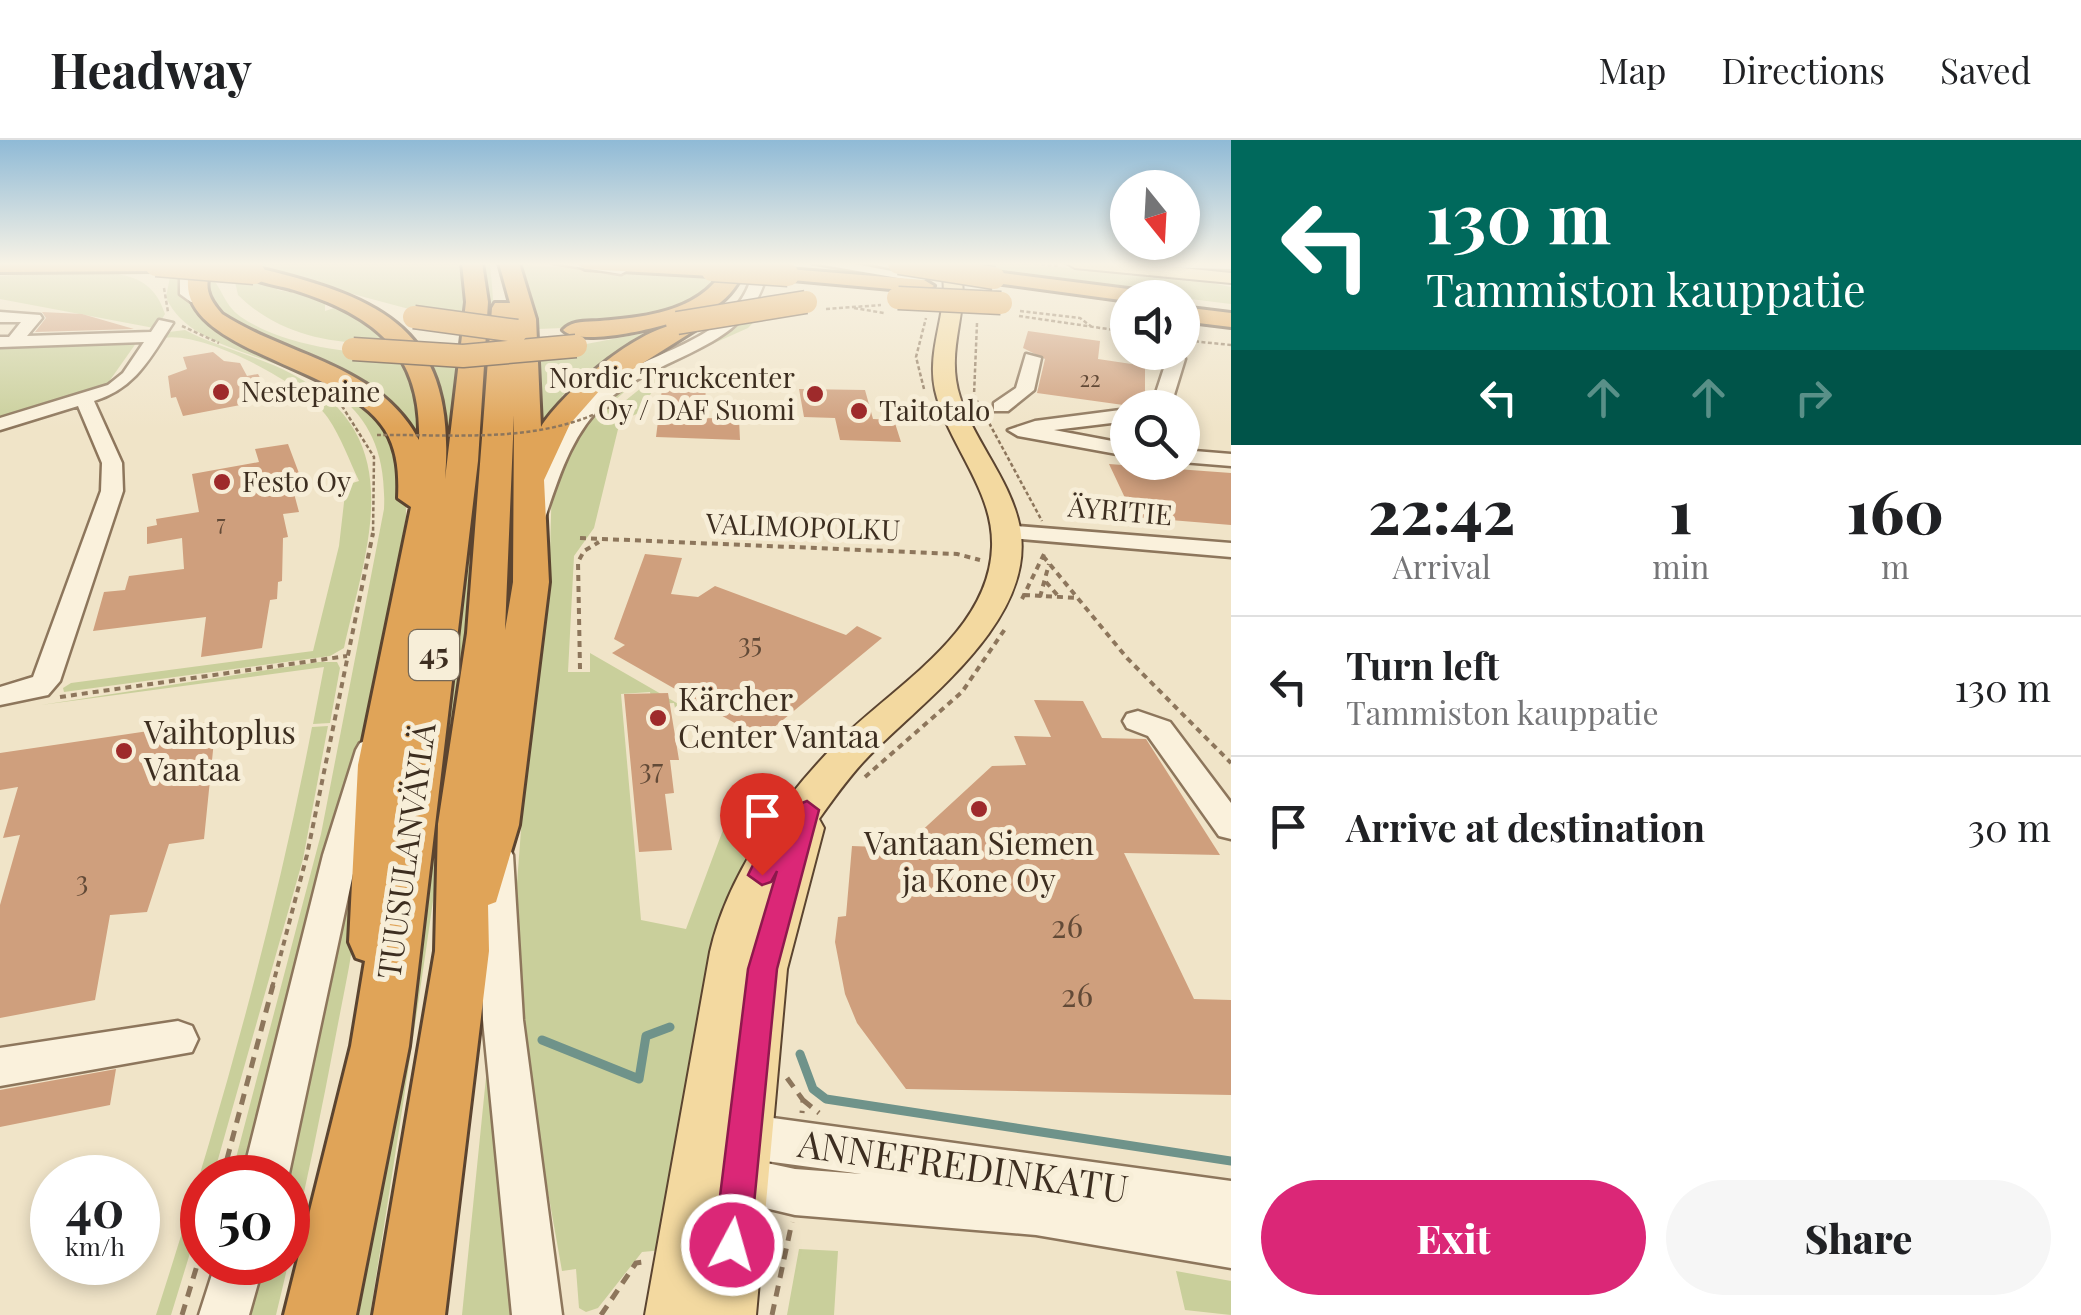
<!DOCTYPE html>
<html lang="en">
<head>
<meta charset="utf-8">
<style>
  :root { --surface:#fff; --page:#f6f6f6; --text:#202124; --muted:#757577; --line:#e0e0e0; --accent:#db2777 }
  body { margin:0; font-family:"Playfair Display",serif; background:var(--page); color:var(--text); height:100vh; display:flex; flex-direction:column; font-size:38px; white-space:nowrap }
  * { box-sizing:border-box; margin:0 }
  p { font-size:32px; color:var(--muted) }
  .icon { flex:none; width:55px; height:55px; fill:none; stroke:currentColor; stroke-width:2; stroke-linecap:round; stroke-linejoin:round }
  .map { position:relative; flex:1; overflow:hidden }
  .drawer { display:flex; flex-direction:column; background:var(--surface); width:850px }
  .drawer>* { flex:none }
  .banner { background:#00695c; color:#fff; overflow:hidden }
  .needle { width:65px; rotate:162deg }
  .buttons { position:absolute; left:1110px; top:30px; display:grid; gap:20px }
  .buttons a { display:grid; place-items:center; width:90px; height:90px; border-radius:50%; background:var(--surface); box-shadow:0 5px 15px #0003; font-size:50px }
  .speed { position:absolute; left:30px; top:1015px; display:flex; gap:20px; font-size:50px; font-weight:700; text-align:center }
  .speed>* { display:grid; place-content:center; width:130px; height:130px; border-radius:50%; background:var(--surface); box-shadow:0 5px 15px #0003; line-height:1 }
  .speed small { font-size:25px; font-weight:400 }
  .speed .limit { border:15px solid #d22; background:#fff; color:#111 }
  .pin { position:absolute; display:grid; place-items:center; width:85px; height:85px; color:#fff; margin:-102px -42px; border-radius:50% 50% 50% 0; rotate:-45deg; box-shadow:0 0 10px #0007 }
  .pin .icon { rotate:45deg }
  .me { position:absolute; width:110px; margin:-55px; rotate:6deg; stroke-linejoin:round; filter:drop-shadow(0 0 8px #0008) }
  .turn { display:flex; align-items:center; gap:35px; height:210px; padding:0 30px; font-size:45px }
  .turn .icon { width:130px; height:130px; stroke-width:2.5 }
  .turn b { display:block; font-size:70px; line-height:85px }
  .lanes { display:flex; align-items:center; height:95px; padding:0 30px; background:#0003; justify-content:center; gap:50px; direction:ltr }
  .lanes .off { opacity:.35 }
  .eta { display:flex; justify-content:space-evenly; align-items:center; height:170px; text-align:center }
  .eta b { font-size:60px; font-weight:800; line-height:70px }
  .action { display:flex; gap:20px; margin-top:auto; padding:20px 30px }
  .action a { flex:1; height:115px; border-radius:60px; background:var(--accent); color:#fff; font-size:40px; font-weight:800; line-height:115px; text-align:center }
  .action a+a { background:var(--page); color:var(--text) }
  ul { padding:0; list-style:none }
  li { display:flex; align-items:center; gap:30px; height:140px; padding:0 30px; border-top:2px solid var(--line) }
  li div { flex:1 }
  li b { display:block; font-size:38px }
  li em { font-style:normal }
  header { display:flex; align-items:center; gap:60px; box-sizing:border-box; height:140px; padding:0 50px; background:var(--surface); border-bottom:2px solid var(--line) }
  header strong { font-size:48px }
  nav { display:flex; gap:55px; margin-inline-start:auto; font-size:35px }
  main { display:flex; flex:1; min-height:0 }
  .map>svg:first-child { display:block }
  .green { fill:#c9cf9b }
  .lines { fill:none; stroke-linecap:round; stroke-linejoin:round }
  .stream { stroke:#6f938a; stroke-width:9 }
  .building { fill:#cf9f7d }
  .minor-casing { stroke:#8d765c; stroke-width:5 }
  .major-casing { stroke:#5b4430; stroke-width:4 }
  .highway-casing { stroke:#5b4430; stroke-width:6 }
  .path-far2 { stroke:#8d765c; stroke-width:2.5; stroke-dasharray:4 2.5; stroke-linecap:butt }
  .path-far1 { stroke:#8d765c; stroke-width:4; stroke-dasharray:6 5; stroke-linecap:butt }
  .path { stroke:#8d765c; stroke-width:5; stroke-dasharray:11 8; stroke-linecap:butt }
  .minor { fill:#faf1dc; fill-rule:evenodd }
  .major { fill:#f3d9a0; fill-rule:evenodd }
  .highway { fill:#e0a458; fill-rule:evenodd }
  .highway-bridge-casing { stroke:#5b4430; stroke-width:25; stroke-linecap:butt }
  .path-bridge { stroke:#8d765c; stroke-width:2.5; stroke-dasharray:4 2.5; stroke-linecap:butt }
  .highway-bridge { stroke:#e0a458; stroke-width:22 }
  .route { fill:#db2777; stroke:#8e194d; stroke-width:2.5 }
  .poi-dot { fill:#9e2a2b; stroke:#f7eed8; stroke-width:4 }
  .labels { text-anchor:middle; stroke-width:10; stroke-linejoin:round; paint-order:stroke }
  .far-number-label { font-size:22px; fill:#624a37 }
  .far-poi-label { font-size:28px; fill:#3d2e20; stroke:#f7eed8; text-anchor:start }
  .far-street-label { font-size:28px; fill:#3d2e20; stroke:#f7eed8 }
  .number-label { font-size:28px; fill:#624a37 }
  .shield { fill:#f7eed8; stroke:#756857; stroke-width:2.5 }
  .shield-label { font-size:30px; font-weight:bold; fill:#3d2e20 }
  .poi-label { font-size:32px; fill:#3d2e20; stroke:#f7eed8; text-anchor:start }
  .street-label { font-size:32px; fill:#3d2e20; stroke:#f7eed8 }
  .near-number-label { font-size:32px; fill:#624a37 }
  .near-street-label { font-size:38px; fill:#3d2e20; stroke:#f7eed8 }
</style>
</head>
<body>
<header>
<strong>Headway</strong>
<nav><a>Map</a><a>Directions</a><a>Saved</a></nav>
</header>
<main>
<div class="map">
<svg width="1231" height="1175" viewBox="0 0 1231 1175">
  <rect width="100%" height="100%" fill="#f0e4c8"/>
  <!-- green -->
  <path class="green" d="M 237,123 L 464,123 L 465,184 Z
    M 1017,123 L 1198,140 L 1231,147 L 1231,164 L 979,133 L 977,125 Z
    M 513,124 L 730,138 C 678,183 598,188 531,189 Z
    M 481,125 L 490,125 C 504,246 482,374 468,494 C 441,722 406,948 370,1175 L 359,1175 L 405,897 Z
    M 172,127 L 182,128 L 190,163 L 216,189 L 296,221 L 382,276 L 406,333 L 406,377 L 367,586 L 254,1037 L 231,1037 L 321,694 L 384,369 C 392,196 202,242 166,157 Z
    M 203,130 C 222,142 221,163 241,177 C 289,209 353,212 408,217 L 416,231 L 424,334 L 384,259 L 366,244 L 252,196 L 207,165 Z
    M 72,132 C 113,133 151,129 165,174 L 154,192 L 145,194 L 154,188 L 0,159 L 0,136 Z
    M 233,133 L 282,145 L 277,150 L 325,157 L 325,171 L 343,165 L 396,201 C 341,208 279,196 238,155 Z
    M 763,172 L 748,188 L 645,234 L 607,267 L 615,269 L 667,227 L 639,273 L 620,281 L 594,388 L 574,416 L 568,532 L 590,532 L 590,513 L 694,573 L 676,573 L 674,563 L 652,564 L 650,552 L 621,554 L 641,780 L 686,789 L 742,639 L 780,660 L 722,789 L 692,939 L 673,1109 L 642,1112 L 598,1168 L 586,1172 L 579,1168 L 576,1129 L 562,1131 L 529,945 L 516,843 L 514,783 L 530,571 L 549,451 L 552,338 L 580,284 L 603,258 L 641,231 L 745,175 Z
    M 666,189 C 629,207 592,228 562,256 L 565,261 L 541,298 L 533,214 Z
    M 185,190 C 219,208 258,216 292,234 C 411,297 367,404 344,508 L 330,516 L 64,552 L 63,548 L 71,543 L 313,511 L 339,406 L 346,345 L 359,341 C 349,320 341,297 328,278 C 305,244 204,191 164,198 L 169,192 Z
    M 139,199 L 108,243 L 83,255 L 0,278 L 0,206 Z
    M 462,219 L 446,342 L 401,563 L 426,224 Z
    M 319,522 L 337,522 L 340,528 L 330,583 L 313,584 L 324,527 L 41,565 Z
    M 328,586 L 303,719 L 213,1037 L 202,1038 L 202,1074 L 171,1175 L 156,1175 C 218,983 274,785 312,587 Z
    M 354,700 C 365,763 349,826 337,889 C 319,985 299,1080 276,1175 L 250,1175 L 263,1123 L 288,1122 L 288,1038 Z
    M 491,888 L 524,1175 L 462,1175 Z
    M 799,1109 L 838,1111 L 834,1175 L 787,1175 Z
    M 1176,1131 L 1231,1141 L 1231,1175 L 1185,1170 Z"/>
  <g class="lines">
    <!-- stream -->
    <path class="stream" d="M 542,900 L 639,939 L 646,896 L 670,887
      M 800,914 L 813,949 L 826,959 L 1231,1021"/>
  </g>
  <!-- building -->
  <path class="building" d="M 42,172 L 82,174 L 134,189 L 35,192 L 46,178 Z
    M 1028,191 L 1100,201 L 1098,219 L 1145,226 L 1145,268 L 1037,253 L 1045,219 L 1023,208 Z
    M 213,212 L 224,221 L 240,223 L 247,236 L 258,234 L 272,259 L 183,276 L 176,257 L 171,258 L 168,236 L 187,229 L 183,217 Z
    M 664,233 L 706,234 L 705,278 L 739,279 L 740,300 L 656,297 Z
    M 799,249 L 865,250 L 873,279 L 894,280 L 901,302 L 840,300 L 835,278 L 804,277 Z
    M 288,304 L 303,344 L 292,346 L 299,372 L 283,374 L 288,397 L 283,398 L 282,441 L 278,442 L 277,459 L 270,460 L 262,508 L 201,517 L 206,477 L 93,491 L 104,452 L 125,450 L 129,436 L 184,429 L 182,398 L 147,404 L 147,387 L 157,385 L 156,379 L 199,372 L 192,334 L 259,322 L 255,309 Z
    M 1109,324 L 1231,333 L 1231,385 L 1134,377 Z
    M 645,414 L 682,418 L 671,454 L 698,457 L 715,446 L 846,495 L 857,486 L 882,498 L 761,598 L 612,513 L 625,505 L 614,499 Z
    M 668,553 L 679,620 L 670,620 L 674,653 L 665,654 L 672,710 L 639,712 L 624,554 Z
    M 1034,560 L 1083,561 L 1102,598 L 1146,599 L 1220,715 L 1124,713 L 1194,859 L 1231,860 L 1231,955 L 906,949 L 857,883 L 845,854 L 835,802 L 838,777 L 846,776 L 852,706 L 903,708 L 992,626 L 1026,625 L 1014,596 L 1051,597 Z
    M 216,581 L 204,699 L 169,704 L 147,772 L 110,775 L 95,860 L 0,878 L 0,765 L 20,695 L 3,698 L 18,647 L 0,650 L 0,613 Z
    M 116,929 L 110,965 L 0,987 L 0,950 Z"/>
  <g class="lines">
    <!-- minor casing -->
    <g class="minor-casing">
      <path id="minor" d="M 180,123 L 194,123 L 195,152 L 204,159 L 201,162 L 191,162 L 180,154 Z
        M 553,123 L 600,123 L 628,130 L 621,134 Z
        M 747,123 L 761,123 L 766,136 C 748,210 657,215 607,261 C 571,293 558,340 543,384 L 540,389 L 524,389 L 521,384 C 538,336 555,286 596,251 C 644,210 733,204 752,136 Z
        M 812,123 L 850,123 L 928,138 L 921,142 Z
        M 1151,123 L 1231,123 L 1231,129 L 1158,127 Z
        M 0,172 L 40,175 L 42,178 L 27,196 L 151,192 L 159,180 L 173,183 C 150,218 136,248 94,261 L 122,323 L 123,351 L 60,541 L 48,555 L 0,565 L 0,547 L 33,537 L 101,351 L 102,323 L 78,266 L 0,290 L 0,278 L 108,245 L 123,233 L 144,202 L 0,207 L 0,197 L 9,197 L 21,182 L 0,182 Z
        M 1026,214 L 1041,218 L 1034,250 L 1008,271 L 994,271 L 994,263 L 1016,248 Z
        M 1176,214 L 1185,219 L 1170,268 L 1151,268 L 1167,219 Z
        M 1128,269 L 1128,281 L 1054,290 L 1128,304 L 1128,316 L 1018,296 L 1008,290 L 1035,281 Z
        M 1182,310 L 1231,314 L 1231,326 L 1182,322 Z
        M 1005,385 L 1231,403 L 1231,417 L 997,397 L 993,392 Z
        M 1138,571 L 1170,582 L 1231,663 L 1231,699 L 1219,696 L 1148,596 L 1127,588 L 1123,581 L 1127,574 Z
        M 371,599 L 382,603 L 386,610 L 357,715 L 288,1038 L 242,1038 L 323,715 L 356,610 L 360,603 Z
        M 496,702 L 508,706 L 513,715 L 523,880 L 562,1175 L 512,1175 L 483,880 L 479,715 L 484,706 Z
        M 178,881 L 192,886 L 198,899 L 192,912 L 0,946 L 0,908 Z
        M 744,974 L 1231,1041 L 1231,1128 L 1036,1095 L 795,1075 L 723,1058 L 708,1036 L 715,1020 L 722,1017 L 711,1000 L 717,985 ZM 743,1018 L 744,1018 L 862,1034 L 795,1029 Z
        M 216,1122 L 264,1122 L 249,1175 L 199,1175 Z"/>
    </g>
    <!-- major casing -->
    <g class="major-casing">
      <path id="major" d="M 939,123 L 957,123 C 975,163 943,205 960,257 C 975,303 1011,340 1020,388 C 1037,481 922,561 866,619 C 848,638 834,658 819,679 L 824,688 L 787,829 L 756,1175 L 645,1175 L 710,812 C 727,736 781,660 835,605 C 889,549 989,495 992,407 C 994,349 947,304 935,250 C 925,203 955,161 939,123 Z
        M 1066,123 L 1134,123 L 1231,133 L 1231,143 L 1075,128 Z"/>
    </g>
    <!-- highway casing -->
    <g class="highway-casing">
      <path id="highway" d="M 0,123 L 165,123 L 166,125 L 156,131 L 0,132 Z
        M 192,123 L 212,123 C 204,146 206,156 222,174 C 288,217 379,224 419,300 C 422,212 374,175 294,150 C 278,145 255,143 244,133 L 254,127 C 384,158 457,190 445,339 L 466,162 L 462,123 L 482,123 L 488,162 L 478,321 L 409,906 L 356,1175 L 284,1175 L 351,906 L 365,821 L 356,818 L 349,802 L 358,625 L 411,367 L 398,358 C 399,335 398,311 385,290 C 343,221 158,211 192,123 Z
        M 499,123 L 519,123 L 536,179 L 541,287 C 562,253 650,175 691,185 L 695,190 L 600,250 L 570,284 L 544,340 L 549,442 L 519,685 L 496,762 L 488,765 L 489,811 L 445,1175 L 373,1175 L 435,811 L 438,684 L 467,493 L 492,168 L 495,163 L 510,163 ZM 514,275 L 513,442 L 505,490 Z
        M 575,123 L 702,123 L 722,130 L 712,136 L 585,129 Z
        M 728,123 L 748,123 C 741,138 734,152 721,162 C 698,180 584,211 563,190 C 573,180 586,182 600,181 C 648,177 704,171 728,123 Z
        M 788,129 L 924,140 L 934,146 L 924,152 L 781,139 L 781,131 Z
        M 995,132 L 1152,152 L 1162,158 L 1128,158 L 1128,161 L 988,142 L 988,134 Z
        M 1182,167 L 1231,173 L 1231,187 L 1182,181 Z"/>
    </g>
    <!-- path-far2 -->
    <path class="path-far2" d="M 1028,123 L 1058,126
      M 164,148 L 168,172
      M 854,168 L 884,173
      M 826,169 L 881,165
      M 1020,171 L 1080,178 L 1092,187
      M 1019,176 L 1128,192
      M 977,183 L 974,255 L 1042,381
      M 182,186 L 219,203
      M 1182,200 L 1231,205
      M 924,249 L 916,217 L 926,178
      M 342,266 L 374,317 L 373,396"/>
    <!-- path-far1 -->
    <path class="path-far1" d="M 580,398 L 957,414 L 980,420
      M 1043,416 L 1127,518 L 1231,623
      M 1046,442 L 1059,457
      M 1024,455 L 1079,458
      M 1040,457 L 1049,424
      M 1022,459 L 1046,410
      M 580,529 L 578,422 L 584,411 L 599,402
      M 60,557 L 347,516
      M 865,637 L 962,552 L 1005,489
      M 272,848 L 307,715 L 373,393"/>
    <!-- path -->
    <path class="path" d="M 787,938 L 803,960 L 802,973
      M 803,960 L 819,973
      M 222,1038 L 273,845
      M 182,1175 L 202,1109
      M 601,1175 L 636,1123 L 644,1122
      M 772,1175 L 792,1082"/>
    <!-- minor -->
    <use href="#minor" class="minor"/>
    <!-- major -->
    <use href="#major" class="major"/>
    <!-- highway -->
    <use href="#highway" class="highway"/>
    <!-- highway-bridge casing -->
    <g class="highway-bridge-casing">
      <path id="highway-bridge" d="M 899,123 L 994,138
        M 156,125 L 254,133
        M 712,130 L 788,135
        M 898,158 L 1001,163
        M 414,177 L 517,191
        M 677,183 L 806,162
        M 353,209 L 463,216 L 576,206"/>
    </g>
    <!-- path-bridge -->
    <path class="path-bridge" d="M 377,295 C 456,294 544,305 615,264"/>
    <!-- highway-bridge -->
    <use href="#highway-bridge" class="highway-bridge"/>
  </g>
  <!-- sky -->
  <linearGradient id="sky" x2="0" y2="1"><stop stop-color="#8fbad6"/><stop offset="0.43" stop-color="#f8f3e6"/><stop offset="1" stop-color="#f8f3e6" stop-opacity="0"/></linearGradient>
  <rect width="1231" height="288" fill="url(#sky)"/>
  <!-- route -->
  <path class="route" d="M 807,661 L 819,670 L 777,829 L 750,1105 L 745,1118 L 732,1123 L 719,1118 L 714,1105 L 748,829 L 777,731 L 771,742 L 762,745 L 748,735 C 760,711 779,670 807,661 Z"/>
  <!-- markers -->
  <g class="poi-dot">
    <circle cx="221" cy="252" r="10"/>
    <circle cx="815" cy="254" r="10"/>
    <circle cx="859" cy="271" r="10"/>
    <circle cx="222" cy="342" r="10"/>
    <circle cx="658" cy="578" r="10"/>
    <circle cx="124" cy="611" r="10"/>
    <circle cx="979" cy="669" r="10"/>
  </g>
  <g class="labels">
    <!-- far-number labels -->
    <g class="far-number-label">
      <text x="1090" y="247">22</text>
      <text x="221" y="391">7</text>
    </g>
    <!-- far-poi labels -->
    <g class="far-poi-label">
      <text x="795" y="248" text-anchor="end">Nordic Truckcenter<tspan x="795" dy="32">Oy / DAF Suomi</tspan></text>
      <text x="241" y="262">Nestepaine</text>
      <text x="879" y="281">Taitotalo</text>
      <text x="242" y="352">Festo Oy</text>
    </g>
    <!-- far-street labels -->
    <g class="far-street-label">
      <text transform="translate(1120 371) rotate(5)" y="10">ÄYRITIE</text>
      <text transform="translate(803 387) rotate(2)" y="10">VALIMOPOLKU</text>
    </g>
    <!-- number labels -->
    <g class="number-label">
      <text x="750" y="513">35</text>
      <text x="651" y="639">37</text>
      <text x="82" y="751">3</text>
    </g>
    <!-- shield labels -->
    <rect class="shield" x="409" y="490" width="50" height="50" rx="8"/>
    <g class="shield-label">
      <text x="434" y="525">45</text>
    </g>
    <!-- poi labels -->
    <g class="poi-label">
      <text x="678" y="571">Kärcher<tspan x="678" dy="37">Center Vantaa</tspan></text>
      <text x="144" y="604">Vaihtoplus<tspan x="144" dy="37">Vantaa</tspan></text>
      <text x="979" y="715" text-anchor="middle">Vantaan Siemen<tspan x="979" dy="37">ja Kone Oy</tspan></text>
    </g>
    <!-- street labels -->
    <g class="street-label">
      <text transform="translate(407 711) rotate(-82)" y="11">TUUSULANVÄYLÄ</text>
    </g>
    <!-- near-number labels -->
    <g class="near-number-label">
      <text x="1067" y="798">26</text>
      <text x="1077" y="867">26</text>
    </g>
    <!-- near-street labels -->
    <g class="near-street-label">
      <text transform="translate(963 1027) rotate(8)" y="13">ANNEFREDINKATU</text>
    </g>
  </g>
</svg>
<div class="buttons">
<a><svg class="needle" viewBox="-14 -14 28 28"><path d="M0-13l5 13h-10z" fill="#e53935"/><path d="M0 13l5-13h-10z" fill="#757577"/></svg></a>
<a><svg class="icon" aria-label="sound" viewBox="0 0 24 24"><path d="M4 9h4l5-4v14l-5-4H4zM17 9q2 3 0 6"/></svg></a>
<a><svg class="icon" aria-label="search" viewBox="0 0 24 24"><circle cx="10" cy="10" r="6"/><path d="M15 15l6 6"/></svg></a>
</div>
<div class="speed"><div>40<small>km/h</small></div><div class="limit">50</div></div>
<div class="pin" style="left:762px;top:735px;background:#d93025"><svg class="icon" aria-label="arrive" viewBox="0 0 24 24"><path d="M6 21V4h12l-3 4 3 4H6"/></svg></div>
<svg class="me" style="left:732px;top:1105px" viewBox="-20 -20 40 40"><circle r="17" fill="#db2777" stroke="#fff" stroke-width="3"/><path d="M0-11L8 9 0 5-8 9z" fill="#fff"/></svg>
</div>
<section class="drawer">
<div class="banner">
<div class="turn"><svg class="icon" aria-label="left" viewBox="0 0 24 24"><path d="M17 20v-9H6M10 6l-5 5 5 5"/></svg><div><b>130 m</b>Tammiston kauppatie</div></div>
<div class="lanes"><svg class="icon" aria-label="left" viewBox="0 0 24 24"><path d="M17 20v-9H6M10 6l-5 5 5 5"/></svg><svg class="icon off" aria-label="ahead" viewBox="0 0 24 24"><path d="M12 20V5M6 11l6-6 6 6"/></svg><svg class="icon off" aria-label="ahead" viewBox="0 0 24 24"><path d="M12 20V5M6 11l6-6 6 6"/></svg><svg class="icon off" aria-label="right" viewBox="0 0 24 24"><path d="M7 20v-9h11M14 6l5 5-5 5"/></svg></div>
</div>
<div class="eta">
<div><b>22:42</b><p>Arrival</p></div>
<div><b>1</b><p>min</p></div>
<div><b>160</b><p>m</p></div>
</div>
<ul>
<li><svg class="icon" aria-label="left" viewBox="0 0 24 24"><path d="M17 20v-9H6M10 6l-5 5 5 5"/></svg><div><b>Turn left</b><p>Tammiston kauppatie</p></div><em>130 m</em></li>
<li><svg class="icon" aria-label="arrive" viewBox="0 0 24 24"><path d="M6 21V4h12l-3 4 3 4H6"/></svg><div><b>Arrive at destination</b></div><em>30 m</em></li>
</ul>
<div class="action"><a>Exit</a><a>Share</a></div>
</section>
</main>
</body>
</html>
